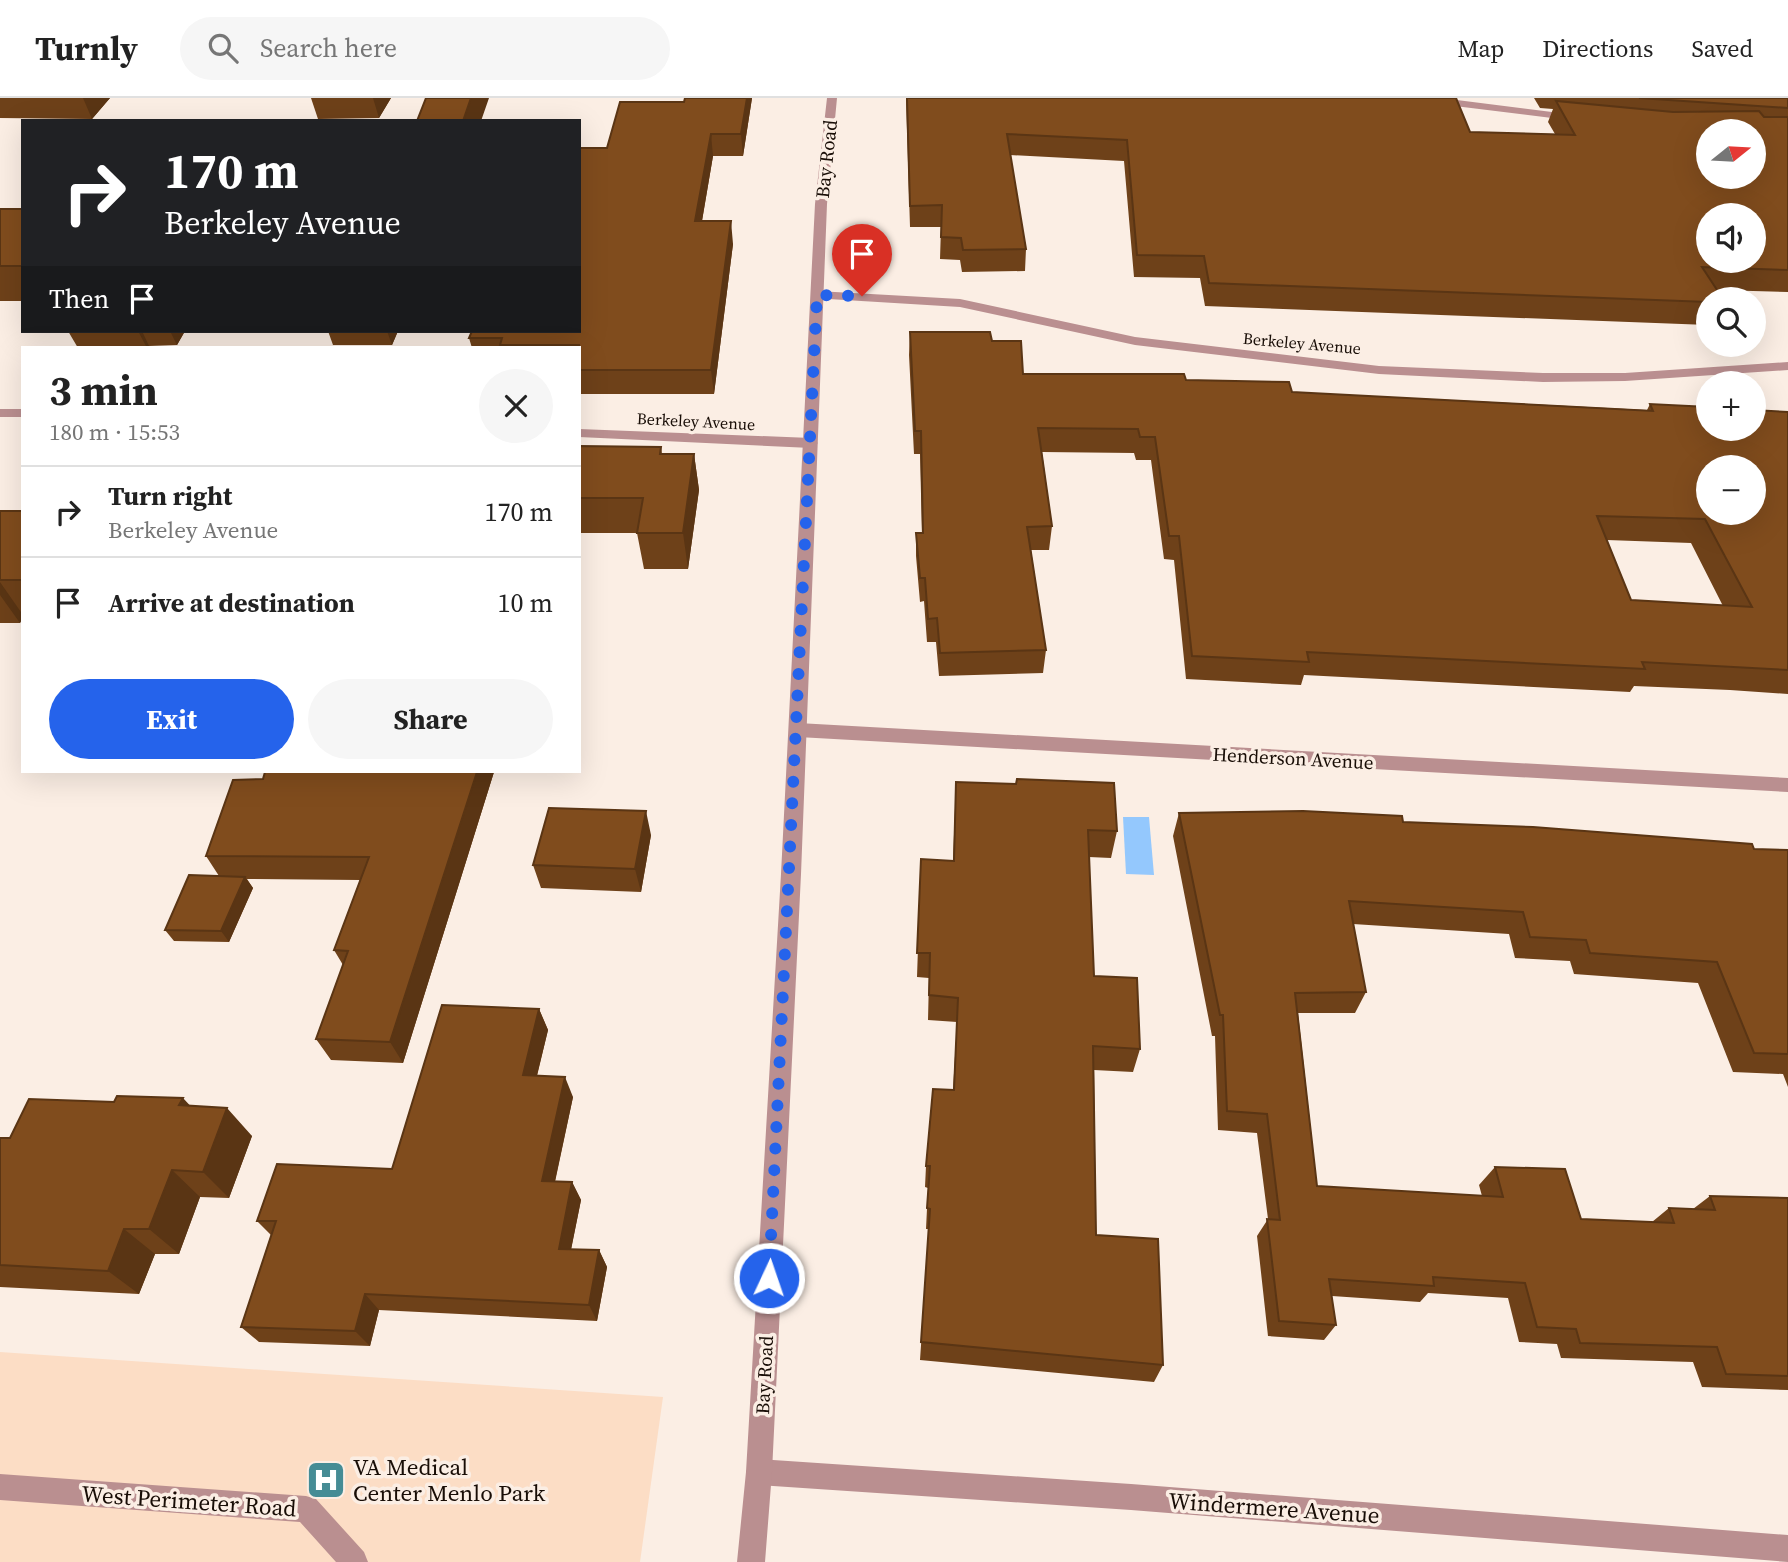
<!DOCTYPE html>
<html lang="en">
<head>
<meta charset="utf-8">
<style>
  :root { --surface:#fff; --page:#f6f6f6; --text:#222; --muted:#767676; --line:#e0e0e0; --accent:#2563eb }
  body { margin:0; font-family:"Source Serif 4",serif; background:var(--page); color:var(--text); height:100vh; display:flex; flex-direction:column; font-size:26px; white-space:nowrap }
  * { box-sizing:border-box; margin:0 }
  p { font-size:23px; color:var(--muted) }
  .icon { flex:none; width:38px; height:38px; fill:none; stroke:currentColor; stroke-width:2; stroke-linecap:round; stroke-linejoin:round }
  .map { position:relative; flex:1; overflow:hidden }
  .side { position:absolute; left:21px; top:248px; width:560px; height:427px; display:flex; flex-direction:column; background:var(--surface); border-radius:0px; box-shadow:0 7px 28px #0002 }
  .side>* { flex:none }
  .banner { position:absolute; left:21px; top:21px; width:560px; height:214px; border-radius:0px; box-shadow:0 7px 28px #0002; background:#202124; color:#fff; overflow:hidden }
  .needle { width:46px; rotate:72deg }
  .controls { position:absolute; left:1696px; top:21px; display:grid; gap:14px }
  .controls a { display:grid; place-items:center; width:70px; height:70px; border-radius:50%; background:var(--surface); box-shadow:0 7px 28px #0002; font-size:35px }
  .pin { position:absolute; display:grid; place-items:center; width:60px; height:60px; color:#fff; margin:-72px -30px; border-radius:50% 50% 50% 0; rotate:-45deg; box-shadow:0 0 7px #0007 }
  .pin .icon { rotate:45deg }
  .me { position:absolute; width:77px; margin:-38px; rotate:3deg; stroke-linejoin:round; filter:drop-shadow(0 0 5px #0008) }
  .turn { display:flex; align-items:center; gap:24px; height:147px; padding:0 28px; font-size:32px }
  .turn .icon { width:91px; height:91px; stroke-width:2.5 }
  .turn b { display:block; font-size:49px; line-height:60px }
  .then { display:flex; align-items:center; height:66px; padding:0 28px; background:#0003; gap:14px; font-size:26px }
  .round { display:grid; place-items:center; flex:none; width:74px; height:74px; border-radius:37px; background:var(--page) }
  .overview { display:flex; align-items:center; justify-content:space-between; height:119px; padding:0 28px }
  h1 { font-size:42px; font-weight:700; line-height:52px }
  .primary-button { display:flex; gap:14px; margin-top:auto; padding:14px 28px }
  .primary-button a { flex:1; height:80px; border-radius:42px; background:var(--accent); color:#fff; font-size:28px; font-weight:700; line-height:80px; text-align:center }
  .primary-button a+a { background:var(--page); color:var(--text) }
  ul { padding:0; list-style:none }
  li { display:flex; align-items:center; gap:21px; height:91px; padding:0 28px; border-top:2px solid var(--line) }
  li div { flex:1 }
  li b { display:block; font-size:26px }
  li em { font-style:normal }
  header { display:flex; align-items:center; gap:42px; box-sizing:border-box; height:98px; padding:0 35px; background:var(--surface); border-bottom:2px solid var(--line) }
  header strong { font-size:33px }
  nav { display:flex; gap:38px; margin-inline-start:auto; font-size:24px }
  .search { width:490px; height:63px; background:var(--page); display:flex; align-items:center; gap:18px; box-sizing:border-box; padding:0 24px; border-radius:38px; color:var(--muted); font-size:26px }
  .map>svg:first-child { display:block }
  .built { fill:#fcddc5 }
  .water { fill:#94c8fd }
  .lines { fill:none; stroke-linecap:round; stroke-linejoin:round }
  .service { fill:#ba8f90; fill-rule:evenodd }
  .minor { fill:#ba8f90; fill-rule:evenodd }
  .tertiary { fill:#ba8f90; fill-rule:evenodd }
  .wall { fill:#6e4119; fill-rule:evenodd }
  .shaded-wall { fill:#5a3514 }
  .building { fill:#804c1d; stroke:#5a3514; stroke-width:2; fill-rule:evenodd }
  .route { stroke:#2563eb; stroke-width:12; stroke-dasharray:0 21.6 }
  .labels { text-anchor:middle; stroke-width:7; stroke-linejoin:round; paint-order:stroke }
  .far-street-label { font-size:16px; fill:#180d06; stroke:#fbeee4 }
  .street-label { font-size:19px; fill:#180d06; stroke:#fbeee4 }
  .near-poi-label { font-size:23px; fill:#180d06; stroke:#fbeee4; text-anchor:start }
  .near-street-label { font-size:23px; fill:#180d06; stroke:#fbeee4 }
</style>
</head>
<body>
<header>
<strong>Turnly</strong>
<div class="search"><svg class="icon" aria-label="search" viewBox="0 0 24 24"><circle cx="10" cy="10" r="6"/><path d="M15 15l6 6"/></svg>Search here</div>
<nav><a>Map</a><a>Directions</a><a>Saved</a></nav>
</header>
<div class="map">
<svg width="1788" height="1464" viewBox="0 0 1788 1464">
  <rect width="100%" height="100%" fill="#fbeee4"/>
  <!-- built -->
  <path class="built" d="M 0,1254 L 663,1299 L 640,1464 L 0,1464 Z"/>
  <!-- water -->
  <path class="water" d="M 1123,719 L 1149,719 L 1154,777 L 1126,776 Z"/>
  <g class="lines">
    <!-- service -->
    <path class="service" d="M 0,1376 L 306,1398 L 316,1401 L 364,1454 L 368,1464 L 336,1464 L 300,1424 L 0,1402 Z"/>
    <!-- minor -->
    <path class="minor" d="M 1409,0 L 1441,0 L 1576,17 L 1582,20 L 1576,23 L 1414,3 Z
      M 817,193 L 960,201 L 1135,239 L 1379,268 L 1543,275 L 1625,275 L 1788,264 L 1788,272 L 1625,283 L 1543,284 L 1379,276 L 1135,247 L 960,209 L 812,200 L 812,194 Z
      M 0,311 L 23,311 L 23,319 L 0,319 Z
      M 579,331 L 811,340 L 818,345 L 811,350 L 579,339 Z
      M 798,625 L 1788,680 L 1788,694 L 798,639 L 789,632 Z
      M 759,1361 L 1131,1386 L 1788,1437 L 1788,1464 L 1131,1412 L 759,1387 L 750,1383 L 746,1374 L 750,1365 Z"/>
    <!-- tertiary -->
    <path class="tertiary" d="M 827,0 L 837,0 L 827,106 L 801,776 L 772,1374 L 765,1464 L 737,1464 L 746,1374 L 781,776 L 815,106 Z"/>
  </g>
  <!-- wall -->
  <path class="wall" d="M 0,0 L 110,0 L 92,21 L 0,20 Z
    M 311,0 L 391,0 L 379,20 L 318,21 Z
    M 752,0 L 743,58 L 713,58 L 702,123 L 733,146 L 714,296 L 579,296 L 579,250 L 472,250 L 469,240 L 607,50 L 684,4 Z
    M 906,0 L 1456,0 L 1470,34 L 1555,36 L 1548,24 L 1553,11 L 1540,10 L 1534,0 L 1788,0 L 1788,194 L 1717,192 L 1708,201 L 1708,227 L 1205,208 L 1200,180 L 1134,179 L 1124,63 L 1010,57 L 1026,151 L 1025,173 L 962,174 L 960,162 L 940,161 L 941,129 L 910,129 Z
    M 0,111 L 23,111 L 23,203 L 0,203 Z
    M 68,233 L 185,233 L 177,247 L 149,248 L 147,250 L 78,250 Z
    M 328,233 L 398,233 L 392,247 L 333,247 Z
    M 910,234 L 992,243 L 1023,276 L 1186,282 L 1292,294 L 1647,312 L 1650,306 L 1788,314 L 1788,596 L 1730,592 L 1634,588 L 1630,594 L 1304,577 L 1301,587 L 1186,581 L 1174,462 L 1164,461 L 1151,362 L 1136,362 L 1134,355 L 1042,354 L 1052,428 L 1049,452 L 1031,452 L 1046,552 L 1043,575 L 939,578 L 936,544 L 927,544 L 924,503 L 920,504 L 916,458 L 916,435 L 922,435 L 920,356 L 914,356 L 909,257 ZM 1607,442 L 1691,445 L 1723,508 L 1631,502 Z
    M 579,348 L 661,349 L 662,356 L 694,356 L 699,392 L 688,471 L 644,471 L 637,435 L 579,435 Z
    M 0,413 L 23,413 L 23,519 L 20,525 L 0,525 Z
    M 265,674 L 494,674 L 403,965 L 331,962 L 316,941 L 343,867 L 334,852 L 360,782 L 247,781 L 253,790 L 229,844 L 174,843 L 165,832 L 219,778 L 206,758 L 263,681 Z
    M 956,684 L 1117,733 L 1111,760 L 1089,759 L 1094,878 L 1140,951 L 1133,974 L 1094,972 L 1096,1137 L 1163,1267 L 1154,1284 L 920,1262 L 929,1131 L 926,1131 L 928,1090 L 925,1089 L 926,1068 L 953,992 L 957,924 L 928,922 L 929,880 L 917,879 L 921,761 L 953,763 Z
    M 1179,715 L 1403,724 L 1754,751 L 1788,752 L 1788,989 L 1783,976 L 1733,974 L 1698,885 L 1574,876 L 1570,863 L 1515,860 L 1509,836 L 1353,826 L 1366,894 L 1355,915 L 1298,915 L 1317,1088 L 1482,1098 L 1479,1087 L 1495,1069 L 1581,1121 L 1652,1124 L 1669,1110 L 1693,1111 L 1710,1098 L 1788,1100 L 1788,1292 L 1702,1289 L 1693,1264 L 1561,1260 L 1557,1246 L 1519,1244 L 1508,1200 L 1428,1195 L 1420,1204 L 1332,1198 L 1336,1227 L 1324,1242 L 1268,1238 L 1257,1138 L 1268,1121 L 1257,1035 L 1218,1032 L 1215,938 L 1212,938 L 1173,738 Z
    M 651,737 L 641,794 L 541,790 L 533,767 Z
    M 539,911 L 548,932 L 537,978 L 573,999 L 555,1084 L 572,1084 L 581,1102 L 571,1151 L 599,1152 L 607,1169 L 597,1223 L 379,1212 L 370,1248 L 259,1244 L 241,1229 L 271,1137 L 257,1123 L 392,1071 Z
    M 190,1008 L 252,1038 L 229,1100 L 200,1099 L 179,1156 L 155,1156 L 139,1196 L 0,1189 L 0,1040 L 10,1040 Z"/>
  <!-- shaded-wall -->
  <path class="shaded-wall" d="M 83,0 L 110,0 L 92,21 Z
    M 373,0 L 391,0 L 379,20 Z
    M 471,0 L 489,0 L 481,23 L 463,23 Z
    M 747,0 L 752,0 L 743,58 L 741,36 Z
    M 711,36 L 713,58 L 698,146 L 695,123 Z
    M 731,123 L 733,146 L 714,296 L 711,272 Z
    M 138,233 L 142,233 L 149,248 L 147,250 Z
    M 170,233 L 185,233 L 177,247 Z
    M 387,233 L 398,233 L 392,247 Z
    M 694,356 L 699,392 L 688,471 L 683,435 Z
    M 0,484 L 23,517 L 23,519 L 20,525 L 0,497 Z
    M 477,674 L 494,674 L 403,965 L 390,944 Z
    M 646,713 L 651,737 L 641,794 L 635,771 Z
    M 245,779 L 253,790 L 229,844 L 221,833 Z
    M 539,911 L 548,932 L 532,997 L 523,977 Z
    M 565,979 L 573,999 L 551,1101 L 542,1083 Z
    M 183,1000 L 209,1028 L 179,1007 Z
    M 227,1010 L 252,1038 L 229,1100 L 203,1074 Z
    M 172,1072 L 200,1099 L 179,1156 L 149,1131 Z
    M 572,1084 L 581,1102 L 568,1167 L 559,1151 Z
    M 124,1131 L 155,1156 L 139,1196 L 108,1173 Z
    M 599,1152 L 607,1169 L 597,1223 L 589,1207 Z
    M 365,1196 L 379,1212 L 370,1248 L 355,1233 Z"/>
  <!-- building -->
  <path class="building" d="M 426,0 L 471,0 L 463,23 L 417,23 Z
    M 685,0 L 747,0 L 741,36 L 711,36 L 695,123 L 731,123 L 711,272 L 579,272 L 579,247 L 500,247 L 502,240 L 469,240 L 472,233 L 579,233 L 579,50 L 607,50 L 620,4 L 684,4 Z
    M 907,0 L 1456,0 L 1470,34 L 1575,37 L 1556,3 L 1673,14 L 1759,13 L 1764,19 L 1788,19 L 1788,172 L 1702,169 L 1723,201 L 1708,201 L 1708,204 L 1209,185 L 1204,158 L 1137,157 L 1127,42 L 1007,36 L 1026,151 L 963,152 L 961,140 L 941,139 L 942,107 L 910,108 ZM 1708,33 L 1754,33 L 1754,79 L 1708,79 ZM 1708,117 L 1754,117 L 1754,163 L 1708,163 Z
    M 1639,0 L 1788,0 L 1788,10 Z
    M 0,111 L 23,111 L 23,168 L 0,168 Z
    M 910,234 L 990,234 L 992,243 L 1021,243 L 1023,276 L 1184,276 L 1186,282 L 1289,284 L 1292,294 L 1653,313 L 1650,306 L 1708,309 L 1708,331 L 1754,331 L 1754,312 L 1788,314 L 1788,572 L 1642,564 L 1645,571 L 1307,554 L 1309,564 L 1192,558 L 1179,438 L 1169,438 L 1155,339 L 1140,339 L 1138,331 L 1038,330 L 1052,428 L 1027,429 L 1046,552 L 940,555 L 937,520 L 928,521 L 925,480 L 920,480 L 916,435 L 923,435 L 921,333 L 915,333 ZM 1708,369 L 1754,369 L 1754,415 L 1708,415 ZM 1597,418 L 1705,421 L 1752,509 L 1631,502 Z
    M 579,348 L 661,349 L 660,356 L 694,356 L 683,435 L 637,435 L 643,400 L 579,400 Z
    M 0,413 L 23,413 L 23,482 L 0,482 Z
    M 265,674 L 477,674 L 390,944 L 316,941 L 348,853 L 334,852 L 369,759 L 206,758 L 233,682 L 263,681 Z
    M 1017,681 L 1114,685 L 1117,733 L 1088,732 L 1094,878 L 1137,880 L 1140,951 L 1093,948 L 1096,1137 L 1158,1141 L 1163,1267 L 921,1244 L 930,1111 L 927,1110 L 930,1068 L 926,1068 L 933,991 L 954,992 L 958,900 L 929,897 L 930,855 L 917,855 L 921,761 L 954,763 L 956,684 L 1016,686 Z
    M 549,710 L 646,713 L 635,771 L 533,767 Z
    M 1303,713 L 1402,718 L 1403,724 L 1533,729 L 1752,746 L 1754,751 L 1788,752 L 1788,956 L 1754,955 L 1717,864 L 1590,855 L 1586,842 L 1530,839 L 1523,814 L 1349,803 L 1366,894 L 1295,895 L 1317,1088 L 1503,1099 L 1495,1069 L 1565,1071 L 1581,1121 L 1674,1125 L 1669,1110 L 1715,1112 L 1710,1098 L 1788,1100 L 1788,1278 L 1726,1276 L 1717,1249 L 1580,1245 L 1576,1231 L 1537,1229 L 1525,1185 L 1433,1179 L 1434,1188 L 1329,1181 L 1336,1227 L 1279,1223 L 1267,1121 L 1280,1122 L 1267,1016 L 1227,1013 L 1223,917 L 1220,917 L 1179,715 Z
    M 189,777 L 245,779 L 221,833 L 165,832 Z
    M 442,907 L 539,911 L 523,977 L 565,979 L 542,1083 L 572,1084 L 559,1151 L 599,1152 L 589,1207 L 365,1196 L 355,1233 L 241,1229 L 276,1123 L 257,1123 L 277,1066 L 392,1071 Z
    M 117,998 L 183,1000 L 179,1007 L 227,1010 L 203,1074 L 172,1072 L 149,1131 L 124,1131 L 108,1173 L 0,1167 L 0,1040 L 10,1040 L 29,1001 L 114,1004 Z"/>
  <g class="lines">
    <!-- route -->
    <path class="route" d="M 769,1180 L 817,197 L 862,198"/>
  </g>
  <!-- icons -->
  <defs>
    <g id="hospital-square" transform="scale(2.0125)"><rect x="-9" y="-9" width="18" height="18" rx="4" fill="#458c95" stroke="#fbeee4"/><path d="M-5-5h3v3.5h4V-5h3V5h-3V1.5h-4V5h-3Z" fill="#fff"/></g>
  </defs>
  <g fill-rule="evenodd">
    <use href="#hospital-square" x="326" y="1382"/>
  </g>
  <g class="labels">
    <!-- far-street labels -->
    <g class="far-street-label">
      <text transform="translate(1302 245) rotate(5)" y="6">Berkeley Avenue</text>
      <text transform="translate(696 323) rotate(3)" y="6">Berkeley Avenue</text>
    </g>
    <!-- street labels -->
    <g class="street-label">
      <text transform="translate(826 61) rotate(-84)" y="7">Bay Road</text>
      <text transform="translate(1293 660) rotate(3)" y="7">Henderson Avenue</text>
      <text transform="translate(764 1277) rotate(-87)" y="7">Bay Road</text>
    </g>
    <!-- near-poi labels -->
    <g class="near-poi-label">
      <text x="353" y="1377">VA Medical<tspan x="353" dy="26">Center Menlo Park</tspan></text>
    </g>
    <!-- near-street labels -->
    <g class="near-street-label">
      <text transform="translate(189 1403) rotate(4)" y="8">West Perimeter Road</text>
      <text transform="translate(1274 1410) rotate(4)" y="8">Windermere Avenue</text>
    </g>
  </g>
</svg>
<div class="controls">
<a><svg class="needle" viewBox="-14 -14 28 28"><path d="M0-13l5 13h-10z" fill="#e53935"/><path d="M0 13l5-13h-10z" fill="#767676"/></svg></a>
<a><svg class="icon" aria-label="sound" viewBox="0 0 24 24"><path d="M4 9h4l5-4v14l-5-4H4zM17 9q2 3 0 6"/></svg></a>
<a><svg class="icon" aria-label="search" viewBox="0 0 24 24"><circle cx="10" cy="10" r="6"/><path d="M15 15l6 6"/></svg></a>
<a>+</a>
<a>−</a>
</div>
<div class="pin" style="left:862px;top:198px;background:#d93025"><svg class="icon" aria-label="arrive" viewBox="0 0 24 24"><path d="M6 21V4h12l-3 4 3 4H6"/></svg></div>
<svg class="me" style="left:769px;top:1180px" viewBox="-20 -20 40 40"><circle r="17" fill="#2563eb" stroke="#fff" stroke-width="3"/><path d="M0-11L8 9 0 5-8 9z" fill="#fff"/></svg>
<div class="banner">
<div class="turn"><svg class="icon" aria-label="right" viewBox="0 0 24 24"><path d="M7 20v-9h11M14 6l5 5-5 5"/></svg><div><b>170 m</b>Berkeley Avenue</div></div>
<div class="then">Then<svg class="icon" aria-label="arrive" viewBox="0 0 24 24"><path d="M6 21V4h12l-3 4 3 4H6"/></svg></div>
</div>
<section class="side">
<div class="overview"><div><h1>3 min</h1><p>180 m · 15:53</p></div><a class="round"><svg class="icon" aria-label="close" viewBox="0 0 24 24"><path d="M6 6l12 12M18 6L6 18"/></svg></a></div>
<ul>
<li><svg class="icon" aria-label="right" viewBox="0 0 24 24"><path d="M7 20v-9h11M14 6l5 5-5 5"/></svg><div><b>Turn right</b><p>Berkeley Avenue</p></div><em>170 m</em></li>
<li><svg class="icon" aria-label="arrive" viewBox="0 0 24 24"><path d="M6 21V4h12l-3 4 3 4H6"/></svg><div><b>Arrive at destination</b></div><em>10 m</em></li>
</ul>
<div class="primary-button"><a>Exit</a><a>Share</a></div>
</section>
</div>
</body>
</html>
